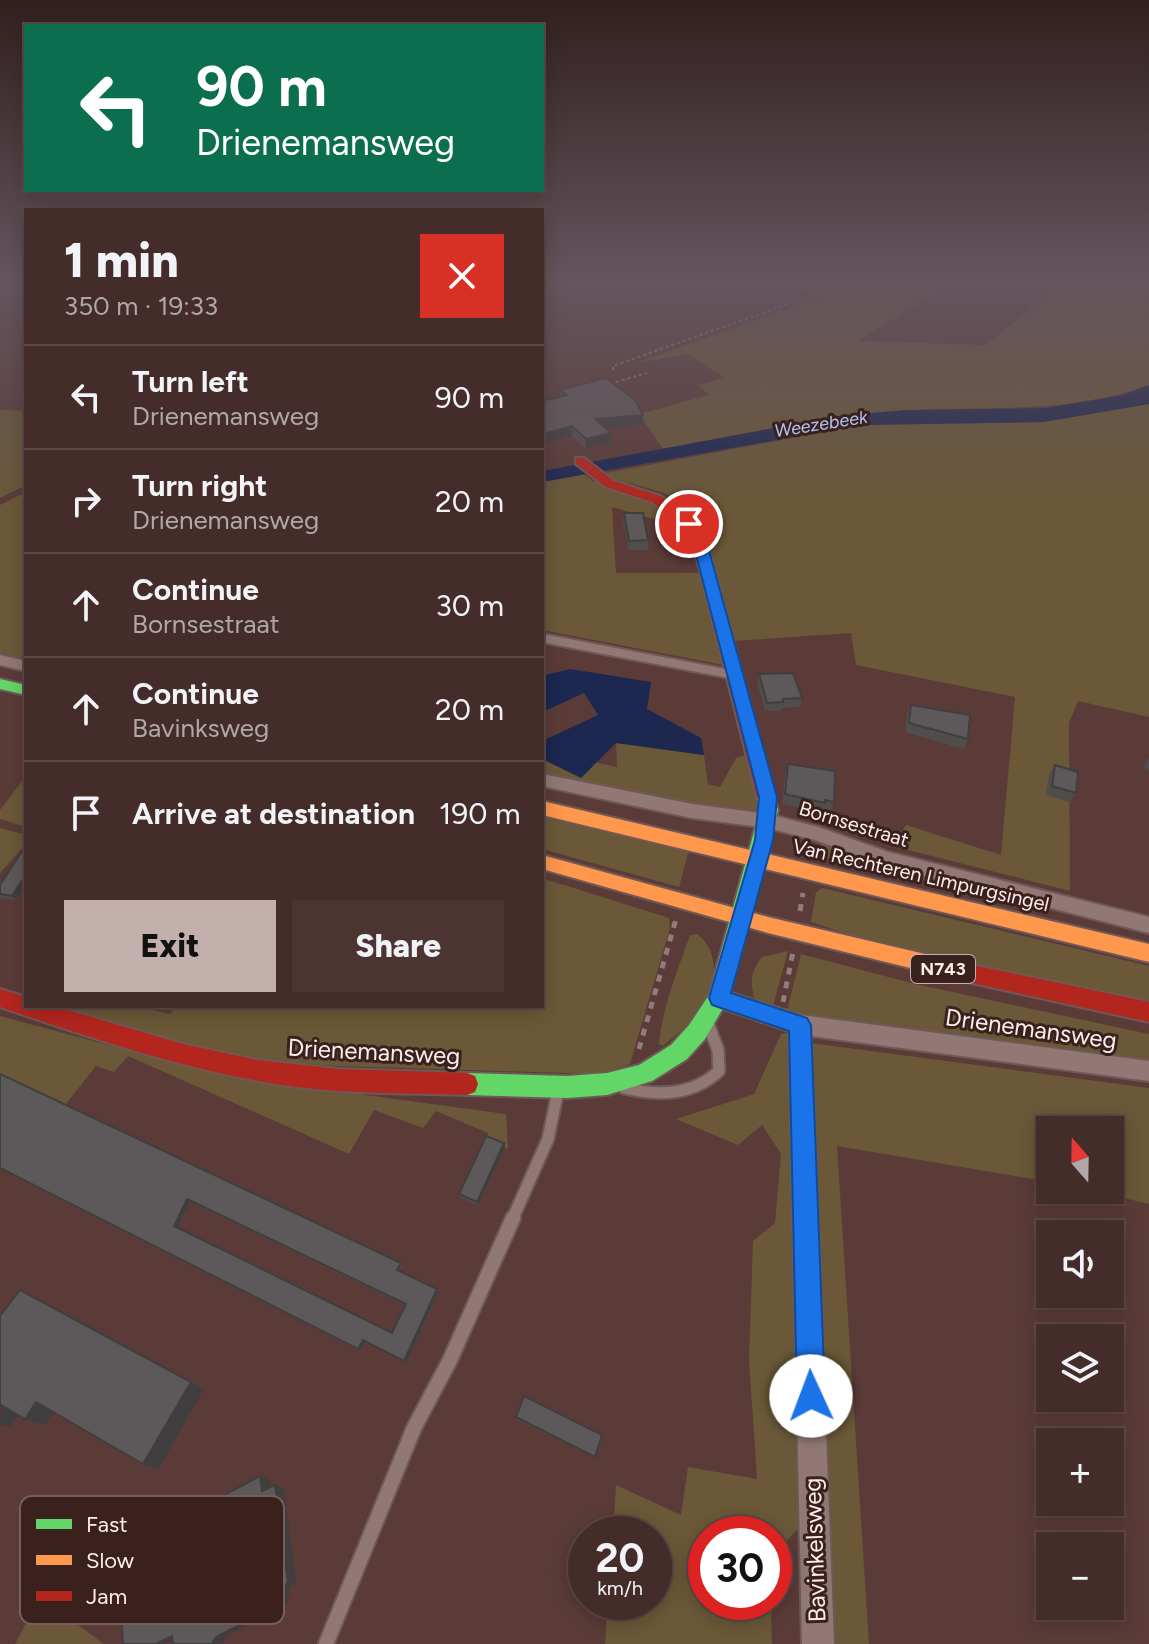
<!DOCTYPE html>
<html lang="en">
<head>
<meta charset="utf-8">
<style>
  :root { --surface:#442c2a; --page:#4b3432; --text:#f1f3f6; --muted:#afa7a8; --line:#5c4847; --accent:#c3afac }
  body { margin:0; font-family:Figtree,sans-serif; background:var(--page); color:var(--text); height:100vh; display:flex; flex-direction:column; font-size:30px; white-space:nowrap }
  * { box-sizing:border-box; margin:0 }
  p { font-size:26px; color:var(--muted) }
  .icon { flex:none; width:44px; height:44px; fill:none; stroke:currentColor; stroke-width:2; stroke-linecap:round; stroke-linejoin:round }
  .map { position:relative; flex:1; overflow:hidden }
  .details { position:absolute; left:24px; top:208px; width:520px; height:800px; display:flex; flex-direction:column; background:var(--surface); border-radius:0px; box-shadow:0 4px 20px #0003,0 0 0 2px var(--line) }
  .details>* { flex:none }
  .hud { position:absolute; left:24px; top:24px; width:520px; height:168px; border-radius:0px; box-shadow:0 4px 20px #0003,0 0 0 2px var(--line); background:#0b6e4f; color:#fff; overflow:hidden }
  .needle { width:52px; rotate:340deg }
  .buttons { position:absolute; left:1036px; top:1116px; display:grid; gap:16px }
  .buttons a { display:grid; place-items:center; width:88px; height:88px; border-radius:0px; background:var(--surface); box-shadow:0 4px 20px #0003,0 0 0 2px var(--line); font-size:40px }
  .speed { position:absolute; left:568px; top:1516px; display:flex; gap:16px; font-size:40px; font-weight:700; text-align:center }
  .speed>* { display:grid; place-content:center; width:104px; height:104px; border-radius:50%; background:var(--surface); box-shadow:0 4px 20px #0003,0 0 0 2px var(--line); line-height:1 }
  .speed small { font-size:20px; font-weight:400 }
  .speed .limit { border:12px solid #d22; background:#fff; color:#111 }
  .pin { position:absolute; display:grid; place-items:center; width:68px; height:68px; color:#fff; margin:-34px; border:4px solid #fff; border-radius:50%; box-shadow:0 2px 8px #0007 }
  .me { position:absolute; width:88px; margin:-44px; rotate:358deg; stroke-linejoin:round; filter:drop-shadow(0 0 6px #0008) }
  .turn { display:flex; align-items:center; gap:28px; height:168px; padding:0 40px; font-size:36px }
  .turn .icon { width:104px; height:104px; stroke-width:2.5 }
  .turn b { display:block; font-size:56px; line-height:68px }
  .round { display:grid; place-items:center; flex:none; width:84px; height:84px; border-radius:0px; background:var(--page) }
  .summary { display:flex; align-items:center; justify-content:space-between; height:136px; padding:0 40px }
  h1 { font-size:48px; font-weight:800; line-height:60px }
  .button { display:flex; gap:16px; margin-top:auto; padding:16px 40px }
  .button a { flex:1; height:92px; border-radius:0px; background:var(--accent); color:#111; font-size:32px; font-weight:800; line-height:92px; text-align:center }
  .button a+a { background:var(--page); color:var(--text) }
  ul { padding:0; list-style:none }
  li { display:flex; align-items:center; gap:24px; height:104px; padding:0 40px; border-top:2px solid var(--line) }
  li div { flex:1 }
  li b { display:block; font-size:30px }
  li em { font-style:normal }
  .map>svg:first-child { display:block }
  .green { fill:#6a5838 }
  .water { fill:#1c2850 }
  .lines { fill:none; stroke-linecap:round; stroke-linejoin:round }
  .lane-far2-casing { stroke:#6f5957; stroke-width:12 }
  .lane-far1-casing { stroke:#6f5957; stroke-width:15 }
  .lane-casing { stroke:#6f5957; stroke-width:18 }
  .street-casing { stroke:#6f5957; stroke-width:4 }
  .fast-casing { stroke:#6f5957; stroke-width:4 }
  .slow-casing { stroke:#6f5957; stroke-width:4 }
  .jam-casing { stroke:#6f5957; stroke-width:4 }
  .path-far1 { stroke:#917c79; stroke-width:2; stroke-dasharray:3 3; stroke-linecap:butt }
  .path { stroke:#917c79; stroke-width:5; stroke-dasharray:7 7; stroke-linecap:butt }
  .lane-far2 { stroke:#917875; stroke-width:8 }
  .lane-far1 { stroke:#917875; stroke-width:11 }
  .lane { stroke:#917875; stroke-width:14 }
  .street { fill:#917875; fill-rule:evenodd }
  .fast { fill:#63d668; fill-rule:evenodd }
  .slow { fill:#ff974d; fill-rule:evenodd }
  .jam { fill:#b3261e; fill-rule:evenodd }
  .wall { fill:#504d4d; fill-rule:evenodd }
  .shaded-wall { fill:#413e3f }
  .building { fill:#5d595a; stroke:#413e3f; stroke-width:2; fill-rule:evenodd }
  .route { fill:#1a73e8; stroke:#114b97; stroke-width:2 }
  .labels { text-anchor:middle; stroke-width:6; stroke-linejoin:round; paint-order:stroke }
  .far-water-label { font-size:18px; font-style:italic; fill:#afc4f1; stroke:#3b211e }
  .shield { fill:#3b211e; stroke:#c2b0ae; stroke-width:2 }
  .shield-label { font-size:18px; font-weight:bold; fill:#fcedeb }
  .street-label { font-size:20px; fill:#fcedeb; stroke:#3b211e }
  .near-street-label { font-size:24px; fill:#fcedeb; stroke:#3b211e }
  .key { fill:#3b211e; stroke:#755e5c; stroke-width:2 }
  .key-label { font-size:22px; fill:#fcedeb }
</style>
</head>
<body>
<div class="map">
<svg width="1149" height="1644" viewBox="0 0 1149 1644">
  <rect width="100%" height="100%" fill="#5a3b38"/>
  <!-- green -->
  <path class="green" d="M 755,279 L 958,279 L 858,341 L 986,345 L 1067,279 L 1149,279 L 1149,385 C 1068,415 987,405 903,411 C 822,416 742,434 663,449 L 639,414 L 709,395 L 698,385 L 724,378 L 689,354 L 636,363 L 823,296 Z
    M 1149,404 L 1149,717 L 1078,701 L 1069,723 L 1070,891 L 892,846 L 906,825 L 1001,855 L 1015,697 L 856,665 L 851,633 L 734,641 L 697,515 C 676,488 631,487 601,474 L 861,425 L 1043,422 Z
    M 0,410 L 26,411 L 26,485 L 0,498 Z
    M 584,474 L 593,481 L 660,502 L 687,529 L 612,507 L 616,573 L 699,573 L 723,665 L 542,630 L 542,482 Z
    M 26,492 L 26,659 L 0,654 L 0,505 Z
    M 616,743 L 704,755 L 708,784 L 720,787 L 736,758 L 748,754 L 762,812 L 698,805 L 542,774 L 542,751 L 617,767 Z
    M 26,776 L 26,827 L 0,819 L 0,810 Z
    M 542,816 L 689,850 L 679,887 L 542,849 Z
    M 0,828 L 26,835 L 26,844 L 0,873 Z
    M 828,842 L 969,891 L 818,856 L 821,844 Z
    M 542,878 L 669,918 L 670,928 L 630,1064 L 600,1074 L 334,1066 L 238,1059 L 61,1006 L 137,1006 L 170,1014 L 176,1006 L 542,1006 Z
    M 822,888 L 1149,966 L 1149,1003 L 899,951 L 811,922 L 816,892 Z
    M 697,934 C 721,952 717,986 701,1010 C 692,1023 675,1035 663,1046 L 659,1044 C 662,1008 678,969 690,935 Z
    M 788,951 L 773,1006 L 754,998 C 750,979 751,972 762,957 Z
    M 801,954 L 915,984 L 1149,1034 L 1149,1061 L 866,1027 L 787,1011 Z
    M 0,1016 L 172,1062 L 336,1091 L 506,1114 L 508,1149 L 485,1142 L 488,1133 L 436,1111 L 423,1128 L 374,1110 L 349,1154 L 128,1056 L 114,1072 L 96,1066 L 65,1105 L 0,1074 Z
    M 796,1030 L 801,1526 L 774,1554 L 774,1534 L 706,1534 L 706,1602 L 771,1602 L 772,1644 L 605,1644 L 608,1602 L 654,1602 L 654,1534 L 613,1534 L 616,1485 L 681,1515 L 688,1467 L 757,1479 L 749,1360 L 753,1241 L 775,1223 L 781,1154 L 762,1125 L 738,1145 L 676,1119 L 754,1094 L 781,1034 Z
    M 811,1043 L 1149,1088 L 1149,1204 L 1090,1190 L 1110,1190 L 1110,1130 L 1050,1130 L 1050,1182 L 837,1146 L 869,1644 L 831,1644 Z
    M 40,1597 L 104,1644 L 15,1644 Z"/>
  <!-- water -->
  <path class="water" d="M 1149,385 L 1149,404 L 1043,422 L 861,425 L 542,482 L 542,471 L 845,415 L 906,410 L 1046,408 L 1123,395 Z
    M 570,669 L 651,682 L 647,709 L 701,738 L 704,755 L 616,743 L 581,778 L 542,759 L 542,741 L 598,715 L 584,693 L 547,710 L 542,705 L 542,676 Z"/>
  <g class="lines">
    <!-- lane-far2 casing -->
    <g class="lane-far2-casing">
      <path id="lane-far2" d="M 542,638 L 735,675"/>
    </g>
    <!-- lane-far1 casing -->
    <g class="lane-far1-casing">
      <path id="lane-far1" d="M 624,1088 C 658,1096 692,1096 719,1071 L 718,1050 L 709,1026
        M 512,1220 L 548,1139 L 558,1091"/>
    </g>
    <!-- lane casing -->
    <g class="lane-casing">
      <path id="lane" d="M 326,1644 L 414,1428 L 450,1360 L 513,1218"/>
    </g>
    <!-- street casing -->
    <g class="street-casing">
      <path id="street" d="M 0,655 L 26,661 L 26,671 L 0,665 Z
        M 542,774 L 692,804 L 768,814 L 818,827 L 888,852 L 1149,917 L 1149,933 L 886,866 L 815,840 L 768,828 L 692,818 L 542,786 Z
        M 719,989 L 800,1015 L 1149,1061 L 1149,1081 L 811,1036 L 834,1644 L 802,1644 L 789,1031 L 712,1005 L 709,998 L 712,991 Z"/>
    </g>
    <!-- fast casing -->
    <g class="fast-casing">
      <path id="fast" d="M 0,679 L 26,685 L 26,695 L 0,689 Z
        M 766,790 L 772,792 L 778,810 L 729,998 L 705,1039 L 687,1059 L 652,1081 L 607,1095 L 567,1098 L 467,1095 L 459,1092 L 456,1084 L 459,1076 L 467,1073 L 567,1076 L 607,1073 L 639,1065 L 671,1045 L 689,1025 L 709,995 L 760,810 L 757,797 Z"/>
    </g>
    <!-- slow casing -->
    <g class="slow-casing">
      <path id="slow" d="M 542,801 L 1149,944 L 1149,962 L 542,815 Z
        M 542,855 L 768,917 L 963,963 L 970,966 L 973,972 L 970,978 L 963,981 L 768,933 L 542,869 Z"/>
    </g>
    <!-- jam casing -->
    <g class="jam-casing">
      <path id="jam" d="M 576,458 L 584,458 L 614,481 L 660,496 L 676,506 L 708,547 L 775,797 L 772,802 L 760,802 L 757,797 L 694,547 L 666,512 L 652,502 L 606,487 L 576,464 Z
        M 963,963 L 1149,1002 L 1149,1022 L 963,981 L 956,978 L 953,972 L 956,966 Z
        M 0,989 L 26,997 L 26,1006 L 54,1006 L 183,1044 L 257,1060 L 338,1069 L 467,1073 L 475,1076 L 478,1084 L 475,1092 L 467,1095 C 410,1093 352,1094 296,1087 C 194,1073 97,1040 0,1007 Z"/>
    </g>
    <!-- path-far1 -->
    <path class="path-far1" d="M 613,370 L 613,366 L 819,293
      M 616,382 L 647,373"/>
    <!-- path -->
    <path class="path" d="M 800,911 L 803,893
      M 783,1002 L 793,952
      M 639,1049 L 676,919"/>
    <!-- lane-far2 -->
    <use href="#lane-far2" class="lane-far2"/>
    <!-- lane-far1 -->
    <use href="#lane-far1" class="lane-far1"/>
    <!-- lane -->
    <use href="#lane" class="lane"/>
    <!-- street -->
    <use href="#street" class="street"/>
    <!-- fast -->
    <use href="#fast" class="fast"/>
    <!-- slow -->
    <use href="#slow" class="slow"/>
    <!-- jam -->
    <use href="#jam" class="jam"/>
  </g>
  <!-- wall -->
  <path class="wall" d="M 560,390 L 643,415 L 642,425 L 606,428 L 610,443 L 586,449 L 572,436 L 544,444 L 542,442 L 542,401 L 560,397 Z
    M 624,513 L 648,540 L 648,550 L 629,550 L 623,522 Z
    M 759,674 L 802,698 L 799,707 L 782,708 L 781,711 L 765,711 L 757,683 Z
    M 911,705 L 968,739 L 964,749 L 905,732 L 907,714 Z
    M 1149,758 L 1149,771 L 1143,766 Z
    M 788,764 L 834,802 L 831,811 L 823,810 L 822,813 L 782,804 L 785,774 Z
    M 1055,765 L 1076,793 L 1070,802 L 1046,795 L 1049,775 Z
    M 26,845 L 26,884 L 16,900 L 0,898 L 0,885 Z
    M 0,1074 L 401,1263 L 402,1266 L 399,1271 L 437,1289 L 438,1292 L 406,1363 L 365,1342 L 360,1351 L 0,1169 ZM 190,1202 L 405,1305 L 392,1333 L 178,1228 Z
    M 504,1143 L 505,1147 L 478,1205 L 459,1197 L 459,1194 Z
    M 516,1417 L 602,1435 L 595,1458 L 516,1419 Z"/>
  <!-- shaded-wall -->
  <path class="shaded-wall" d="M 643,415 L 642,425 L 596,429 L 596,419 Z
    M 572,426 L 572,436 L 544,444 L 544,434 Z
    M 611,433 L 610,443 L 586,449 L 586,439 Z
    M 26,874 L 26,884 L 16,900 L 12,896 Z
    M 504,1143 L 505,1147 L 478,1205 L 477,1202 Z
    M 187,1199 L 190,1202 L 177,1229 L 174,1226 Z
    M 437,1289 L 438,1292 L 406,1363 L 404,1361 Z
    M 20,1290 L 204,1389 L 159,1468 L 143,1464 Z
    M 363,1340 L 365,1342 L 360,1351 L 358,1349 Z
    M 36,1402 L 55,1409 L 45,1425 L 25,1419 Z
    M 1,1405 L 21,1411 L 10,1427 L 0,1424 Z
    M 260,1476 L 269,1479 L 271,1494 L 262,1491 Z
    M 275,1485 L 284,1488 L 296,1583 L 290,1587 L 287,1605 L 227,1635 L 224,1642 L 219,1644 L 212,1644 Z
    M 185,1634 L 165,1644 L 156,1644 L 172,1636 Z"/>
  <!-- building -->
  <path class="building" d="M 606,378 L 635,400 L 643,415 L 596,419 L 611,433 L 586,439 L 572,426 L 544,434 L 542,432 L 542,401 L 567,395 L 560,390 Z
    M 624,513 L 643,513 L 648,540 L 629,541 Z
    M 793,673 L 802,698 L 783,699 L 783,702 L 767,703 L 759,674 Z
    M 911,705 L 970,715 L 968,739 L 909,723 Z
    M 788,764 L 835,771 L 834,802 L 825,800 L 825,803 L 785,794 Z
    M 1055,765 L 1078,772 L 1076,793 L 1052,786 Z
    M 26,845 L 26,874 L 12,896 L 0,894 L 0,885 Z
    M 0,1074 L 401,1263 L 397,1270 L 437,1289 L 404,1361 L 363,1340 L 358,1349 L 0,1168 ZM 187,1199 L 406,1304 L 392,1333 L 174,1226 Z
    M 486,1136 L 504,1143 L 477,1202 L 459,1194 Z
    M 20,1290 L 191,1382 L 143,1464 L 36,1402 L 25,1419 L 1,1405 L 0,1406 L 0,1316 Z
    M 524,1396 L 602,1435 L 595,1457 L 516,1417 Z
    M 260,1476 L 262,1491 L 275,1485 L 288,1583 L 282,1587 L 278,1605 L 216,1637 L 212,1644 L 173,1644 L 172,1636 L 156,1644 L 123,1644 L 120,1591 L 169,1567 L 166,1539 L 178,1520 Z"/>
  <!-- sky -->
  <linearGradient id="sky" x2="0" y2="1"><stop stop-color="#32201f"/><stop offset="0.55" stop-color="#65555e"/><stop offset="1" stop-color="#65555e" stop-opacity="0"/></linearGradient>
  <rect width="1149" height="510" fill="url(#sky)"/>
  <!-- route -->
  <path class="route" d="M 689,520 L 696,524 L 708,547 L 777,797 L 773,840 L 731,993 L 807,1018 L 811,1025 L 825,1396 L 820,1406 L 811,1410 L 801,1406 L 797,1396 L 789,1031 L 712,1005 L 709,998 L 755,840 L 759,797 L 694,547 L 683,524 Z"/>
  <g class="labels">
    <!-- far-water labels -->
    <g class="far-water-label">
      <text transform="translate(821 424) rotate(-9)" y="6">Weezebeek</text>
    </g>
    <!-- shield labels -->
    <rect class="shield" x="911" y="955" width="64" height="28" rx="6"/>
    <g class="shield-label">
      <text x="943" y="975">N743</text>
    </g>
    <!-- street labels -->
    <g class="street-label">
      <text transform="translate(854 824) rotate(17)" y="7">Bornsestraat</text>
      <text transform="translate(921 875) rotate(13)" y="7">Van Rechteren Limpurgsingel</text>
    </g>
    <!-- near-street labels -->
    <g class="near-street-label">
      <text transform="translate(1031 1029) rotate(8)" y="8">Drienemansweg</text>
      <text transform="translate(374 1052) rotate(3)" y="8">Drienemansweg</text>
      <text transform="translate(815 1550) rotate(-92)" y="8">Bavinkelsweg</text>
    </g>
  </g>
  <!-- legend -->
  <rect x="20" y="1496" width="264" height="128" rx="12" class="key"/>
  <rect x="36" y="1519" width="36" height="10" fill="#63d668"/>
  <rect x="36" y="1555" width="36" height="10" fill="#ff974d"/>
  <rect x="36" y="1591" width="36" height="10" fill="#b3261e"/>
  <g class="key-label">
    <text x="86" y="1532">Fast</text>
    <text x="86" y="1568">Slow</text>
    <text x="86" y="1604">Jam</text>
  </g>
</svg>
<div class="buttons">
<a><svg class="needle" viewBox="-14 -14 28 28"><path d="M0-13l5 13h-10z" fill="#e53935"/><path d="M0 13l5-13h-10z" fill="#afa7a8"/></svg></a>
<a><svg class="icon" aria-label="sound" viewBox="0 0 24 24"><path d="M4 9h4l5-4v14l-5-4H4zM17 9q2 3 0 6"/></svg></a>
<a><svg class="icon" aria-label="layers" viewBox="0 0 24 24"><path d="M12 4l9 5-9 5-9-5zM3 14l9 5 9-5"/></svg></a>
<a>+</a>
<a>−</a>
</div>
<div class="speed"><div>20<small>km/h</small></div><div class="limit">30</div></div>
<div class="pin" style="left:689px;top:524px;background:#d93025"><svg class="icon" aria-label="arrive" viewBox="0 0 24 24"><path d="M6 21V4h12l-3 4 3 4H6"/></svg></div>
<svg class="me" style="left:811px;top:1396px" viewBox="-20 -20 40 40"><circle r="19" fill="#fff"/><path d="M0-13L10 11 0 6-10 11z" fill="#1a73e8"/></svg>
<div class="hud">
<div class="turn"><svg class="icon" aria-label="left" viewBox="0 0 24 24"><path d="M17 20v-9H6M10 6l-5 5 5 5"/></svg><div><b>90 m</b>Drienemansweg</div></div>
</div>
<section class="details">
<div class="summary"><div><h1>1 min</h1><p>350 m · 19:33</p></div><a class="round" style="background:#d93025;color:#fff"><svg class="icon" aria-label="close" viewBox="0 0 24 24"><path d="M6 6l12 12M18 6L6 18"/></svg></a></div>
<ul>
<li><svg class="icon" aria-label="left" viewBox="0 0 24 24"><path d="M17 20v-9H6M10 6l-5 5 5 5"/></svg><div><b>Turn left</b><p>Drienemansweg</p></div><em>90 m</em></li>
<li><svg class="icon" aria-label="right" viewBox="0 0 24 24"><path d="M7 20v-9h11M14 6l5 5-5 5"/></svg><div><b>Turn right</b><p>Drienemansweg</p></div><em>20 m</em></li>
<li><svg class="icon" aria-label="ahead" viewBox="0 0 24 24"><path d="M12 20V5M6 11l6-6 6 6"/></svg><div><b>Continue</b><p>Bornsestraat</p></div><em>30 m</em></li>
<li><svg class="icon" aria-label="ahead" viewBox="0 0 24 24"><path d="M12 20V5M6 11l6-6 6 6"/></svg><div><b>Continue</b><p>Bavinksweg</p></div><em>20 m</em></li>
<li><svg class="icon" aria-label="arrive" viewBox="0 0 24 24"><path d="M6 21V4h12l-3 4 3 4H6"/></svg><div><b>Arrive at destination</b></div><em>190 m</em></li>
</ul>
<div class="button"><a>Exit</a><a>Share</a></div>
</section>
</div>
</body>
</html>
